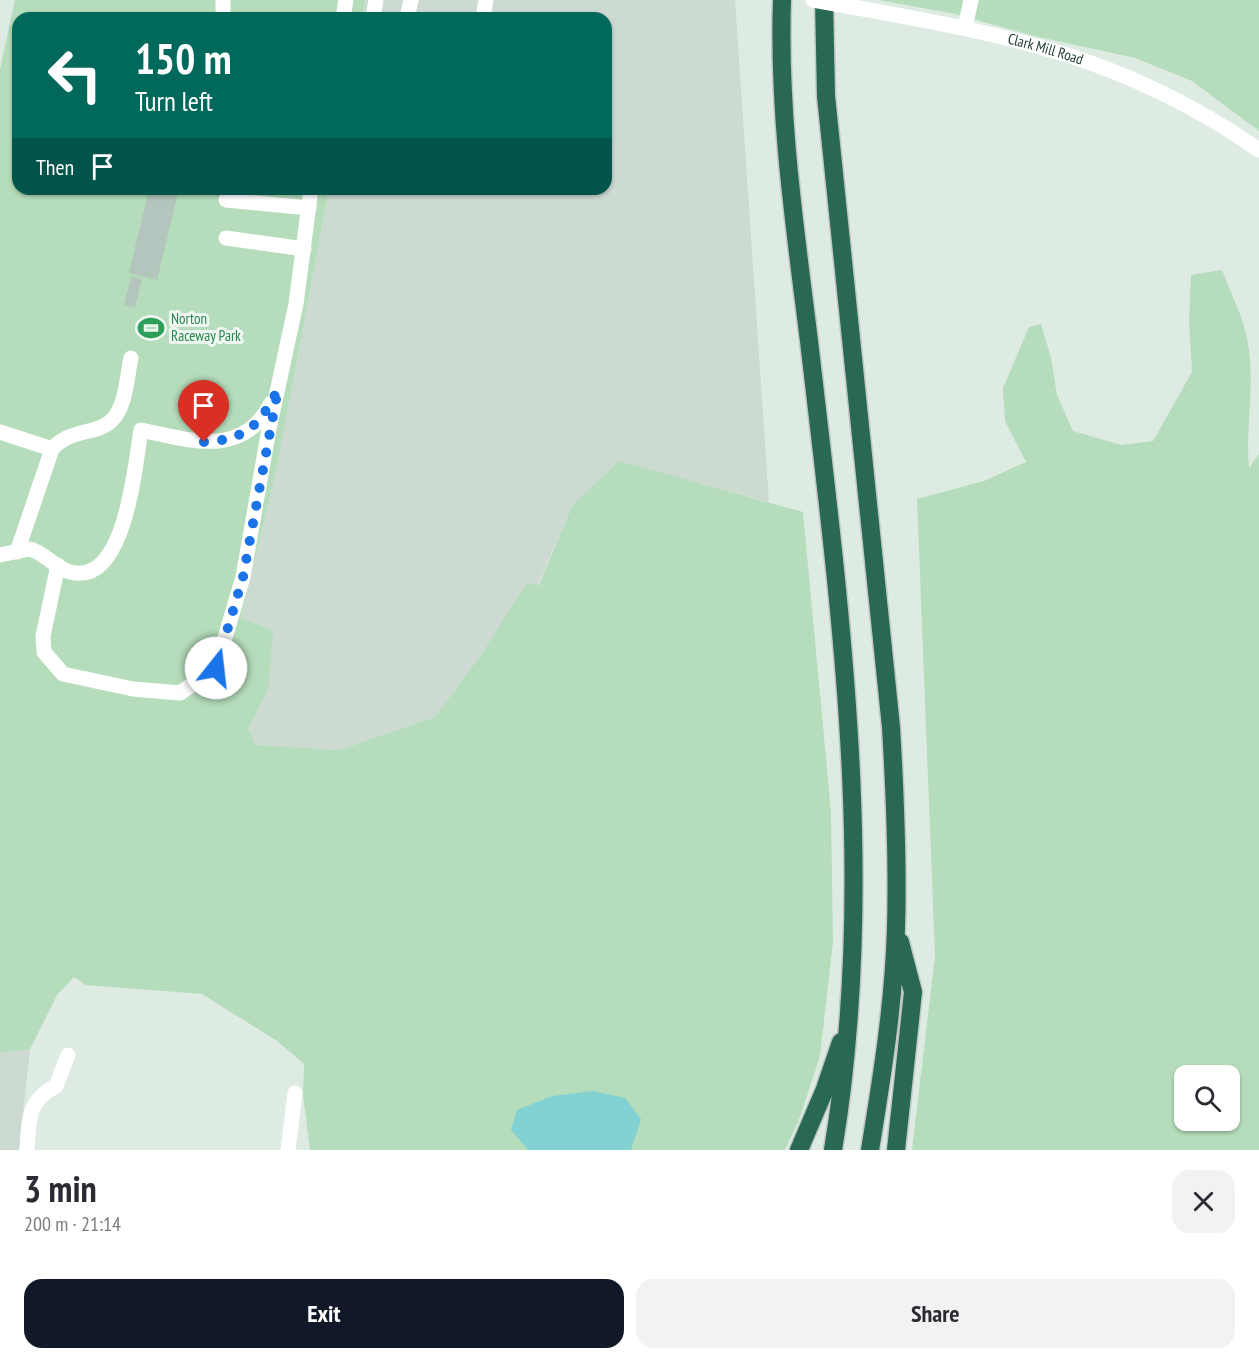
<!DOCTYPE html>
<html lang="en">
<head>
<meta charset="utf-8">
<style>
  :root { --surface:#fff; --page:#f2f2f3; --text:#2b2b33; --muted:#7c7c81; --accent:#111827 }
  body { margin:0; font-family:"PT Sans Narrow",sans-serif; background:var(--page); color:var(--text); height:100vh; display:flex; flex-direction:column; font-size:22px; white-space:nowrap }
  * { box-sizing:border-box; margin:0 }
  p { font-size:20px; color:var(--muted) }
  .icon { flex:none; width:33px; height:33px; fill:none; stroke:currentColor; stroke-width:2; stroke-linecap:round; stroke-linejoin:round }
  .map { position:relative; height:1150px; overflow:hidden }
  .panel { display:flex; flex-direction:column; background:var(--surface); flex:1 }
  .panel>* { flex:none }
  .hud { position:absolute; left:12px; top:12px; width:600px; height:183px; border-radius:18px; box-shadow:0 2px 4px #0004; background:#00695c; color:#fff; overflow:hidden }
  .tools { position:absolute; left:1174px; top:1065px; display:grid; gap:12px }
  .tools a { display:grid; place-items:center; width:66px; height:66px; border-radius:12px; background:var(--surface); box-shadow:0 2px 4px #0004; font-size:30px }
  .pin { position:absolute; display:grid; place-items:center; width:51px; height:51px; color:#fff; margin:-62px -26px; border-radius:50% 50% 50% 0; rotate:-45deg; box-shadow:0 0 6px #0007 }
  .pin .icon { rotate:45deg }
  .me { position:absolute; width:66px; margin:-33px; rotate:16deg; stroke-linejoin:round; filter:drop-shadow(0 0 4px #0008) }
  .turn { display:flex; align-items:center; gap:21px; height:126px; padding:0 24px; font-size:27px }
  .turn .icon { width:78px; height:78px; stroke-width:2.5 }
  .turn b { display:block; font-size:42px; line-height:51px }
  .then { display:flex; align-items:center; height:57px; padding:0 24px; background:#0003; gap:12px; font-size:22px }
  .round { display:grid; place-items:center; flex:none; width:63px; height:63px; border-radius:18px; background:var(--page) }
  .summary { display:flex; align-items:center; justify-content:space-between; height:102px; padding:0 24px }
  h1 { font-size:36px; font-weight:600; line-height:45px }
  .button { display:flex; gap:12px; margin-top:auto; padding:12px 24px }
  .button a { flex:1; height:69px; border-radius:18px; background:var(--accent); color:#fff; font-size:24px; font-weight:600; line-height:69px; text-align:center }
  .button a+a { background:var(--page); color:var(--text) }
  .map>svg:first-child { display:block }
  .built { fill:#ccdad2 }
  .green { fill:#b5ddbb; fill-rule:evenodd }
  .water { fill:#82d2d4 }
  .building { fill:#b3c5bc }
  .lines { fill:none; stroke-linecap:round; stroke-linejoin:round }
  .highway-casing { stroke:#c0c8c5; stroke-width:21 }
  .minor { stroke:#fff; stroke-width:15 }
  .highway { stroke:#296953; stroke-width:18 }
  .minor-bridge { stroke:#fff; stroke-width:15 }
  .route { stroke:#1a73e8; stroke-width:10; stroke-dasharray:0 18 }
  .labels { text-anchor:middle; stroke-width:6; stroke-linejoin:round; paint-order:stroke }
  .street-label { font-size:15px; fill:#1e3b30; stroke:#eef7f1 }
  .leisure-label { font-size:15px; fill:#27864d; stroke:#eef7f1; text-anchor:start }
</style>
</head>
<body>
<div class="map">
<svg width="1259" height="1150" viewBox="0 0 1259 1150">
  <rect width="100%" height="100%" fill="#deebe3"/>
  <!-- built -->
  <path class="built" d="M 365,0 L 735,0 L 769,502 L 698,483 L 572,506 L 538,585 L 483,652 L 435,717 L 339,750 L 256,745 L 248,729 L 268,690 L 241,619 L 277,467 L 329,189 L 606,189 L 606,18 L 362,18 Z
    M 30,1049 L 19,1150 L 0,1150 L 0,1053 Z"/>
  <!-- green -->
  <path class="green" d="M 15,0 L 365,0 L 362,18 L 18,18 L 18,189 L 329,189 L 277,467 L 241,618 L 273,631 L 268,690 L 248,729 L 256,745 L 339,750 L 435,717 L 483,652 L 526,584 L 539,585 L 572,506 L 619,461 L 803,512 L 831,812 L 833,942 L 820,1056 L 800,1117 L 785,1150 L 310,1150 L 303,1095 L 304,1064 L 277,1041 L 202,994 L 86,985 L 74,977 L 57,995 L 30,1049 L 0,1053 L 0,69 Z
    M 878,0 L 1259,0 L 1259,131 L 1192,81 L 1135,58 L 1034,36 L 951,13 Z
    M 1222,270 C 1230,292 1243,316 1247,339 C 1256,382 1245,425 1249,468 L 1259,454 L 1259,1150 L 912,1150 L 935,956 L 917,499 L 984,481 L 1026,462 L 1005,421 L 1003,388 L 1029,327 L 1041,324 L 1051,358 L 1057,395 L 1073,431 L 1121,445 L 1153,441 L 1192,372 L 1189,322 L 1191,275 ZM 1185,1076 L 1230,1076 L 1230,1120 L 1185,1120 Z"/>
  <!-- water -->
  <path class="water" d="M 593,1091 L 625,1098 L 641,1119 L 631,1150 L 528,1150 L 511,1130 L 517,1110 L 552,1096 Z"/>
  <!-- building -->
  <path class="building" d="M 149,189 L 179,189 L 157,280 L 129,273 Z
    M 131,276 L 142,279 L 135,308 L 124,305 Z"/>
  <g class="lines">
    <!-- highway casing -->
    <g class="highway-casing">
      <path id="highway" d="M 782,0 C 778,114 795,228 809,341 C 840,609 878,881 833,1150
        M 824,0 L 826,96 L 891,727 C 895,794 898,861 896,928 C 894,1002 882,1077 870,1150
        M 799,1150 L 825,1089 L 841,1042
        M 896,1150 L 913,992 L 900,942"/>
    </g>
    <!-- minor -->
    <g class="minor">
      <path d="M 223,0 L 223,18"/>
      <path id="s1" d="M 858,8 C 1013,36 1127,58 1259,150"/>
      <path d="M 343,18 L 346,0"/>
      <path d="M 373,18 L 376,0"/>
      <path d="M 407,18 L 411,0"/>
      <path d="M 483,18 L 486,0"/>
      <path d="M 965,28 L 971,0"/>
      <path d="M 226,200 L 309,208"/>
      <path d="M 226,238 L 304,249"/>
      <path d="M 0,432 L 52,449 L 17,552"/>
      <path d="M 52,449 C 71,428 97,435 111,421 C 126,408 127,376 131,358"/>
      <path d="M 0,555 L 30,549 C 45,553 55,568 70,572 C 126,587 135,464 141,430 C 189,440 243,459 271,403"/>
      <path d="M 58,565 L 43,636 L 44,652 L 63,674 L 133,689 L 180,693 L 216,668 L 243,577 L 269,429 L 296,304 L 311,189"/>
      <path d="M 27,1150 C 29,1120 27,1101 56,1086 L 68,1055"/>
      <path d="M 288,1150 L 295,1093"/>
    </g>
    <!-- highway -->
    <use href="#highway" class="highway"/>
    <!-- minor-bridge -->
    <path class="minor-bridge" d="M 813,0 L 858,8"/>
  </g>
  <g class="lines">
    <!-- route -->
    <path class="route" d="M 204,442 C 246,440 260,425 278,389 L 243,577 L 216,668"/>
  </g>
  <!-- icons -->
  <defs>
    <g id="stadium-bare" transform="scale(2.07)"><path d="M0-5a6.5 5 0 1 0 0 10a6.5 5 0 1 0 0-10ZM-3.5-1.8h7v3.6h-7Z" fill="#2e9e5b" stroke="#eef7f1" stroke-width="2.5" paint-order="stroke"/></g>
  </defs>
  <g fill-rule="evenodd">
    <use href="#stadium-bare" x="151" y="328"/>
  </g>
  <g class="labels">
    <!-- street labels -->
    <g class="street-label">
      <text dy="5" stroke="none"><textPath href="#s1" startOffset="192">Clark Mill Road</textPath></text>
    </g>
    <!-- leisure labels -->
    <g class="leisure-label">
      <text x="171" y="324">Norton<tspan x="171" dy="17">Raceway Park</tspan></text>
    </g>
  </g>
</svg>
<div class="tools">
<a><svg class="icon" aria-label="search" viewBox="0 0 24 24"><circle cx="10" cy="10" r="6"/><path d="M15 15l6 6"/></svg></a>
</div>
<div class="pin" style="left:204px;top:442px;background:#d93025"><svg class="icon" aria-label="arrive" viewBox="0 0 24 24"><path d="M6 21V4h12l-3 4 3 4H6"/></svg></div>
<svg class="me" style="left:216px;top:668px" viewBox="-20 -20 40 40"><circle r="19" fill="#fff"/><path d="M0-13L10 11 0 6-10 11z" fill="#1a73e8"/></svg>
<div class="hud">
<div class="turn"><svg class="icon" aria-label="left" viewBox="0 0 24 24"><path d="M17 20v-9H6M10 6l-5 5 5 5"/></svg><div><b>150 m</b>Turn left</div></div>
<div class="then">Then<svg class="icon" aria-label="arrive" viewBox="0 0 24 24"><path d="M6 21V4h12l-3 4 3 4H6"/></svg></div>
</div>
</div>
<section class="panel">
<div class="summary"><div><h1>3 min</h1><p>200 m · 21:14</p></div><a class="round"><svg class="icon" aria-label="close" viewBox="0 0 24 24"><path d="M6 6l12 12M18 6L6 18"/></svg></a></div>
<div class="button"><a>Exit</a><a>Share</a></div>
</section>
</body>
</html>
